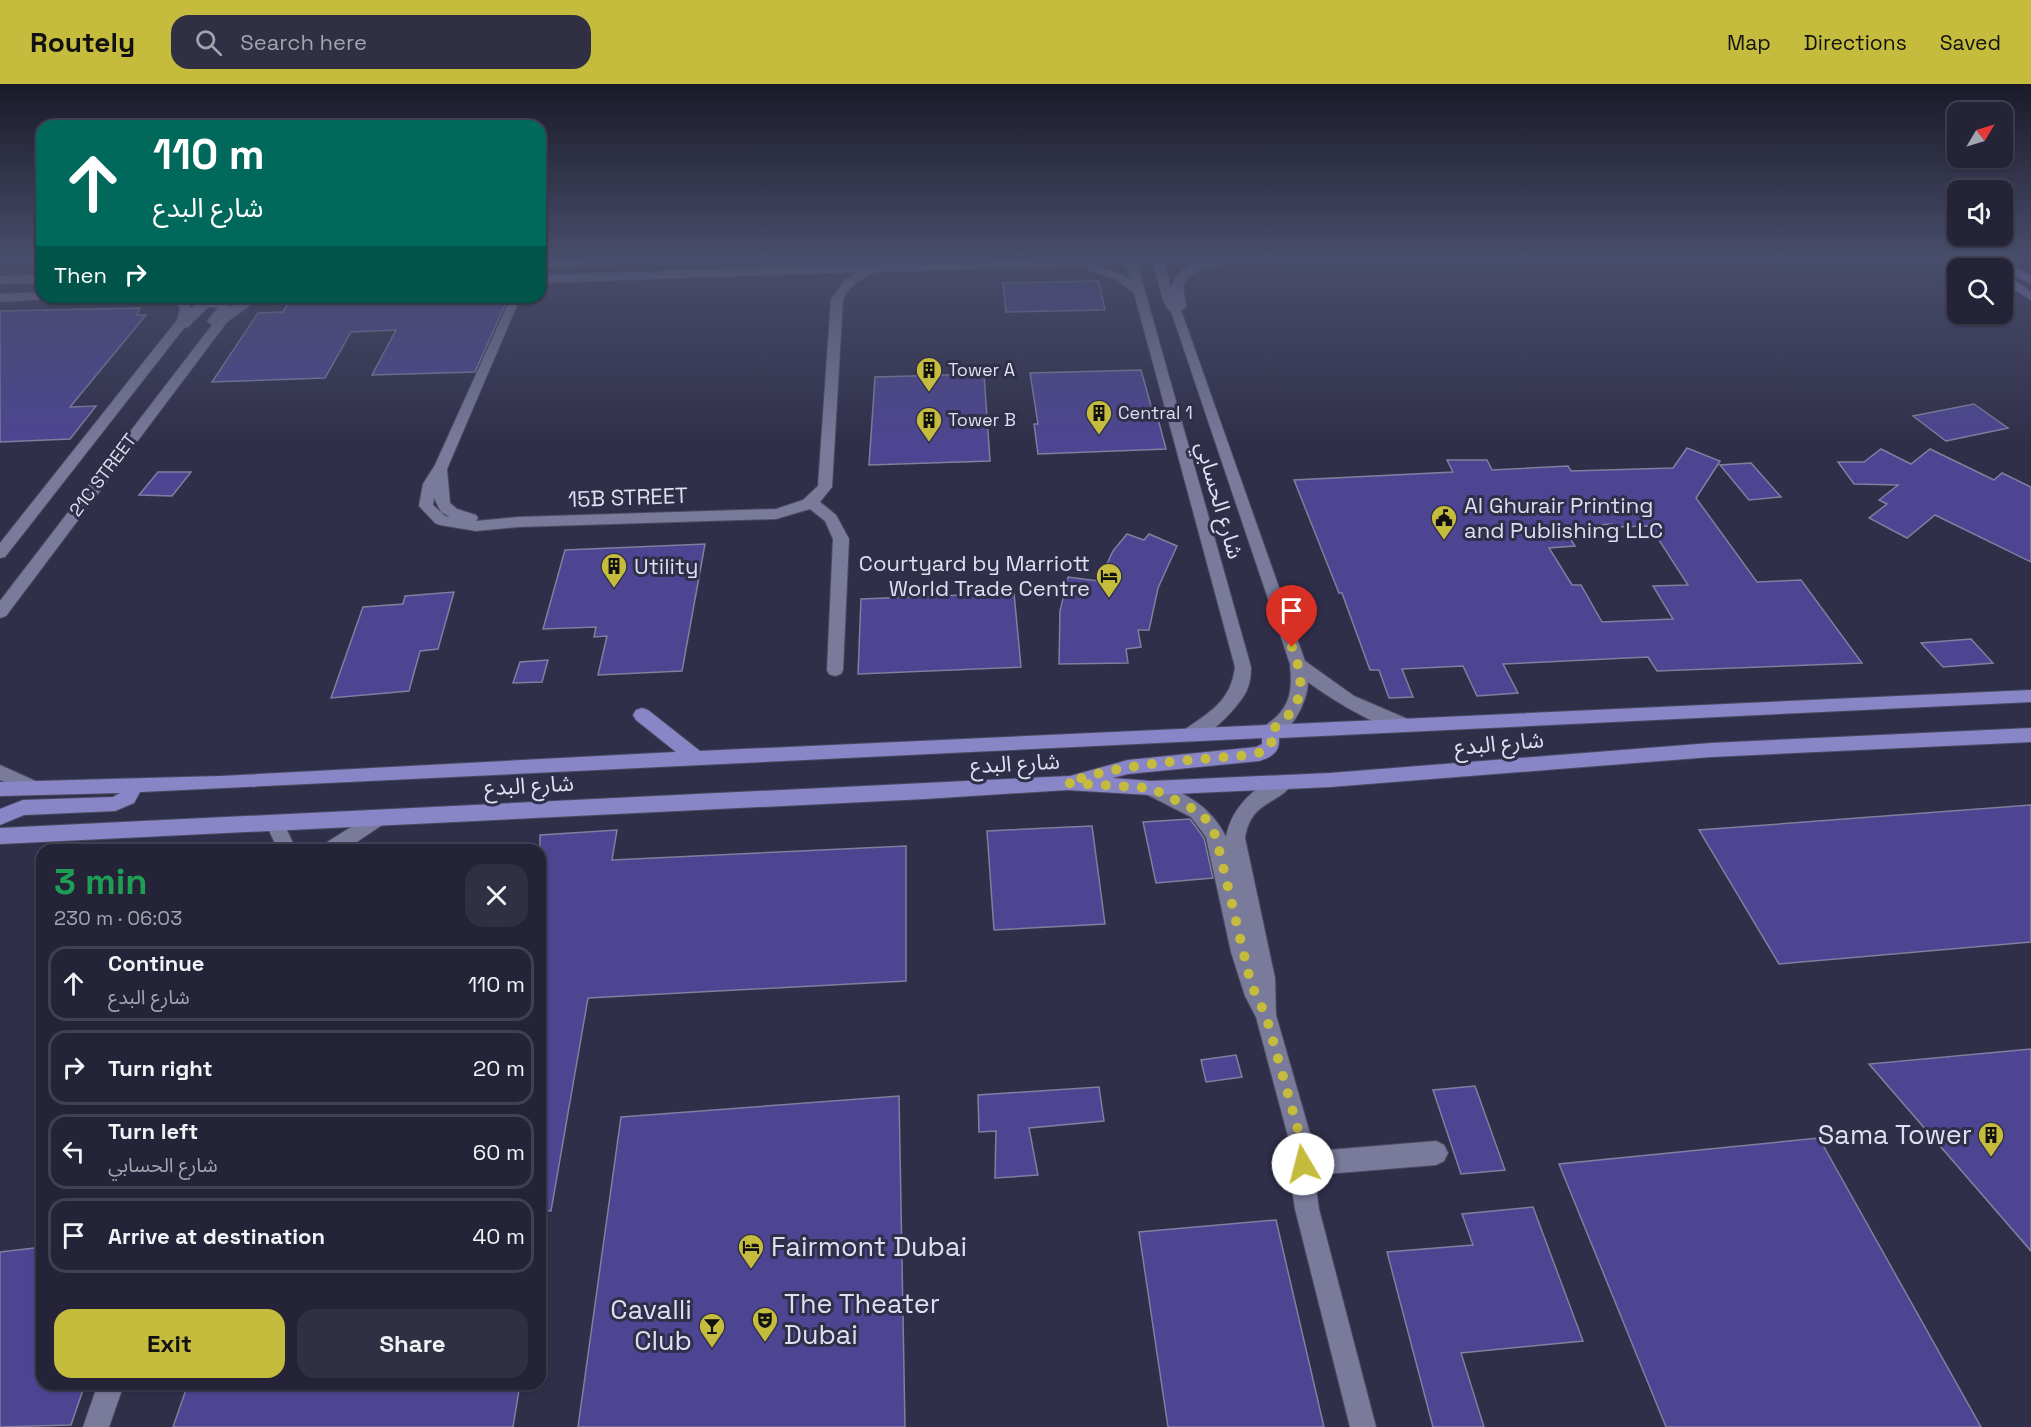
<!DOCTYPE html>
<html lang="en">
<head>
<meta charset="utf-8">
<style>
  :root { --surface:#242338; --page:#302f43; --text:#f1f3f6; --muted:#a3a4ae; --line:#414053; --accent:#c5bc3d }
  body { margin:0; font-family:"Space Grotesk","Noto Sans Arabic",sans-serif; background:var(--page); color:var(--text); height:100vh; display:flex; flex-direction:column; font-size:22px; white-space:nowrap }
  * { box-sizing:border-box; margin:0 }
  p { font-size:20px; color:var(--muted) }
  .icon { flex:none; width:33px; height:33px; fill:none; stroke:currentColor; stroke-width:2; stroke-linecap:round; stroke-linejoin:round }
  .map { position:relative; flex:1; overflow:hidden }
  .sheet { position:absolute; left:36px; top:760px; width:510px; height:546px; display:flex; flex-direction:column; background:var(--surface); border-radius:18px; box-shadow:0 2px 4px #0004,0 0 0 2px var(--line) }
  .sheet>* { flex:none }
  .hud { position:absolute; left:36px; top:36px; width:510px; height:183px; border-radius:18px; box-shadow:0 2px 4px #0004,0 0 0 2px var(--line); background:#00695c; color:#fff; overflow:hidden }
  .needle { width:39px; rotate:52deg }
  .fabs { position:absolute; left:1947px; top:18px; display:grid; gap:12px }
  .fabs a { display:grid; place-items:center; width:66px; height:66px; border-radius:12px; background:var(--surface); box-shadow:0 2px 4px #0004,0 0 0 2px var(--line); font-size:30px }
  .pin { position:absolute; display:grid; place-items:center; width:51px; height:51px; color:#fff; margin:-62px -26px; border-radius:50% 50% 50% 0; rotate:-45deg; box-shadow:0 0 6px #0007 }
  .pin .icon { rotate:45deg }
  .me { position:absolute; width:66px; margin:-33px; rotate:352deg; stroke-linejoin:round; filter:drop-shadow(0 0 4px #0008) }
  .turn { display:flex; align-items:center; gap:21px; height:126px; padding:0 18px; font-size:27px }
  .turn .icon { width:78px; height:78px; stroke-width:2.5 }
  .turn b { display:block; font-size:42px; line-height:51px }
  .then { display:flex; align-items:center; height:57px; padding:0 18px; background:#0003; gap:12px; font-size:22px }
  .round { display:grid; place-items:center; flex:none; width:63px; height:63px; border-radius:18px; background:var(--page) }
  .headline { display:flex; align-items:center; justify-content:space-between; height:102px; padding:0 18px }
  h1 { font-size:36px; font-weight:700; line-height:45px; color:#1e9e55 }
  .primary-button { display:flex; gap:12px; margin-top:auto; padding:12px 18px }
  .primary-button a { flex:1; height:69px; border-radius:18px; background:var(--accent); color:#111; font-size:24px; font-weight:700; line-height:69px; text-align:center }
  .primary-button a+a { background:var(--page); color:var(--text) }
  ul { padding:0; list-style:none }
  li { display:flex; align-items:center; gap:18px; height:75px; margin:0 12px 9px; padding:0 6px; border:3px solid var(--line); border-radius:18px }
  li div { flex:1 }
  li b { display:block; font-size:22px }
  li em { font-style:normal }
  header { display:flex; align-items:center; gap:36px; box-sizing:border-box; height:84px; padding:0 30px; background:var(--accent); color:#111 }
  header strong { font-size:28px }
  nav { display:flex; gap:33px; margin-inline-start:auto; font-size:21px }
  .search { width:420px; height:54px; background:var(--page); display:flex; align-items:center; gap:15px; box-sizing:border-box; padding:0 21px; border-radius:18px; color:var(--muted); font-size:22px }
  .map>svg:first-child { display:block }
  .building { fill:#4d4591; stroke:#7f7f9f; stroke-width:1.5; fill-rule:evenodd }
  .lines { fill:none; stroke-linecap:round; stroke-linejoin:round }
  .minor-casing { stroke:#4c4a62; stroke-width:2 }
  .major-casing { stroke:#4c4a62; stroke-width:2 }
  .highway-casing { stroke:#4c4a62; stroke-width:2 }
  .minor { fill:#7a7a9a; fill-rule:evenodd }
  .major { fill:#8986c7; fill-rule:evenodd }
  .highway { fill:#938ee5; fill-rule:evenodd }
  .route { stroke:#c5bc3d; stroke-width:10; stroke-dasharray:0 18 }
  .labels { text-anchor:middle; stroke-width:6; stroke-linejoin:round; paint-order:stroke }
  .far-poi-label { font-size:18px; fill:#dfdff1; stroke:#302f4a; text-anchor:start }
  .far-street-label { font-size:18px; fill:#dfdff1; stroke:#302f4a }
  .street-label { font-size:22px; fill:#dfdff1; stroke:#302f4a }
  .poi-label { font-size:22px; fill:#dfdff1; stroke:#302f4a; text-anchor:start }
  .near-poi-label { font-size:27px; fill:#dfdff1; stroke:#302f4a; text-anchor:end }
</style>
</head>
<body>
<header>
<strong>Routely</strong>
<div class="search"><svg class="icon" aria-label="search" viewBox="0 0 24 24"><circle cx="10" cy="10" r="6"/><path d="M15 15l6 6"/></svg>Search here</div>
<nav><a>Map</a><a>Directions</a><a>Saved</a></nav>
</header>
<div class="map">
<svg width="2031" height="1343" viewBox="0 0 2031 1343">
  <rect width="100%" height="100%" fill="#302f4a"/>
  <!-- building -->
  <path class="building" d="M 1099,197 L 1105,226 L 1006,228 L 1003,199 Z
    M 398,213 L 508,214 L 475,288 L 372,291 L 396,246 L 351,248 L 325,294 L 212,298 L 258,229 L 283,228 L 289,218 Z
    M 140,224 L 137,231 L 146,231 L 70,323 L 96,322 L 70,355 L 0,358 L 0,227 Z
    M 1141,286 L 1155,336 L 1158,335 L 1166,365 L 1038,370 L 1034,340 L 1038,340 L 1030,289 Z
    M 984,290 L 990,377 L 869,381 L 875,293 Z
    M 1974,320 L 2008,344 L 1946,357 L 1913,332 Z
    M 1687,364 L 1720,377 L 1696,414 L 1757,498 L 1801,496 L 1862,579 L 1657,587 L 1648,573 L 1503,580 L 1518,609 L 1477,612 L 1463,582 L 1402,585 L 1413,613 L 1389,614 L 1379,586 L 1370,586 L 1342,509 L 1339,509 L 1294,396 L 1453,388 L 1447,376 L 1487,376 L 1492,386 L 1568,382 L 1571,387 L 1673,384 ZM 1612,440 L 1613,443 L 1650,442 L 1688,501 L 1653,502 L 1673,535 L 1602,538 L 1581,501 L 1572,501 L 1549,464 L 1575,462 L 1563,443 Z
    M 1881,365 L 1911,380 L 1930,365 L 1994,396 L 2002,389 L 2031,403 L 2031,478 L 1935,431 L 1907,454 L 1869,434 L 1887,420 L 1879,416 L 1898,401 L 1854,400 L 1838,378 L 1864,378 Z
    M 1751,379 L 1781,413 L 1749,416 L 1720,381 Z
    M 158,388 L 191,388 L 172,412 L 139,411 Z
    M 1127,450 L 1144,456 L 1149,450 L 1177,462 L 1158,504 L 1149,546 L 1138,546 L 1141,563 L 1126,565 L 1128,579 L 1059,580 L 1060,527 L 1068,493 L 1099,497 L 1113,467 Z
    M 705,460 L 682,587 L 598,591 L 607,552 L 594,553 L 596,543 L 543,545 L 565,466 Z
    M 454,508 L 438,565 L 420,567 L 409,607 L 331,614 L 363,523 L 403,520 L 405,512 Z
    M 1014,509 L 1021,583 L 858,590 L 861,515 Z
    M 1971,555 L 1993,579 L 1943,583 L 1921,559 Z
    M 548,576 L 542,598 L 513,599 L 520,578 Z
    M 2031,721 L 2031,858 L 1779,880 L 1699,746 Z
    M 1190,735 L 1204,754 L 1213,794 L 1156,799 L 1143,738 Z
    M 1092,742 L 1105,840 L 994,846 L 987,747 Z
    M 617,746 L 612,776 L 906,762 L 906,897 L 588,914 L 551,1127 L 540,1126 L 540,751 Z
    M 2031,965 L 2031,1167 L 1869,980 Z
    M 1236,971 L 1242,993 L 1206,998 L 1201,976 Z
    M 1475,1002 L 1505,1086 L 1461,1090 L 1433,1006 Z
    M 1099,1003 L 1104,1037 L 1029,1044 L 1038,1091 L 995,1094 L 996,1047 L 979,1048 L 978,1011 Z
    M 899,1012 L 905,1343 L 578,1343 L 621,1033 Z
    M 1819,1054 L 1981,1343 L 1666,1343 L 1559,1080 Z
    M 1533,1123 L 1583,1257 L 1461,1269 L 1484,1343 L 1433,1343 L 1387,1168 L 1473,1161 L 1462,1130 Z
    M 1276,1136 L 1324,1343 L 1168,1343 L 1139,1148 Z
    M 42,1163 L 42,1300 L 85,1300 L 71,1341 L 0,1343 L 0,1168 Z
    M 188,1300 L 520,1300 L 513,1343 L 173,1343 Z"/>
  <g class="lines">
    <!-- minor casing -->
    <g class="minor-casing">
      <path id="minor" d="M 651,173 L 781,173 L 775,176 L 540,183 L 540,177 Z
        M 1111,173 L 1247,173 C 1227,188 1200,173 1183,201 L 1186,223 L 1181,226 L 1305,577 L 1354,612 L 1410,636 L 1413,641 L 1410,646 C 1389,652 1326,612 1308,598 C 1308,618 1288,659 1264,652 L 1261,647 C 1265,641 1270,638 1275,634 C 1292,619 1292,601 1290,580 L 1172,230 L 1164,219 L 1153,179 L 1137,179 L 1251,583 C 1251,591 1250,599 1247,606 C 1239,623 1203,662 1184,656 L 1181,651 L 1184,646 C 1210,628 1231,617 1235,583 L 1134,209 L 1115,195 L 1087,185 L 1087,181 L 876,188 C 862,194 850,201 843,215 L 832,403 L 820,418 L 836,431 L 849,455 L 843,586 L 841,590 L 835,592 L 829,590 L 827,586 L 833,455 L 825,437 L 810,425 L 776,435 L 518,443 L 476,447 L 440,441 L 435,439 L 419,422 L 423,400 L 435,381 L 511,213 L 524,213 L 518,219 L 447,385 L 450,419 L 457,425 L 476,431 L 478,434 L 476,437 L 518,433 L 776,425 L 803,416 L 818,402 L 831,215 L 843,198 L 856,188 L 540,199 L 540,191 ZM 1200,177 C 1186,182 1176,189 1171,203 L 1164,178 ZM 1126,180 L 1130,194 L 1095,181 ZM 434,414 L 441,428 L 450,433 L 445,432 L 433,421 Z
        M 42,191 L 42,199 L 0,200 L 0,192 Z
        M 42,208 L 42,213 L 47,213 L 46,215 L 0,218 L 0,210 Z
        M 174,213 L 186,213 L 191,224 C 201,215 213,214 225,217 L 230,223 L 246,213 L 261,213 L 227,238 L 6,532 L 0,534 L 0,517 L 212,241 L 207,237 L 218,224 L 208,223 L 188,243 L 184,244 L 5,473 L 0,474 L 0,459 L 177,236 L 180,225 Z
        M 0,681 L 40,699 L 42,704 L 40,709 L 33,711 L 0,696 Z
        M 1284,691 L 1290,693 L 1293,698 C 1281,721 1251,715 1245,754 L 1275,894 L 1276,931 L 1315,1067 L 1436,1057 L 1444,1061 L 1448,1069 L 1444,1077 L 1436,1081 L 1314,1091 L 1319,1125 L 1376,1343 L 1350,1343 L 1295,1125 L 1290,1092 L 1292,1070 L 1290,1060 L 1256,933 L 1245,912 L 1231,868 L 1206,753 L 1191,733 L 1144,709 L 1142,704 L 1144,699 L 1151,697 C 1183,707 1211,722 1226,753 C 1231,724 1256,700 1284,691 Z
        M 378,726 L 385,729 L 387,734 L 385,739 L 345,766 L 322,766 L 324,760 Z
        M 275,732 L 282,735 L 296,766 L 278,766 L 266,740 L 268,735 Z
        M 98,1300 L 124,1300 L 109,1343 L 83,1343 Z"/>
    </g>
    <!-- major casing -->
    <g class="major-casing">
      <path id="major" d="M 1938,173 L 1954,173 L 1973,184 L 1959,184 Z
        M 1971,173 L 1985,173 L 1998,184 L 1985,184 Z
        M 2002,189 L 2031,207 L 2031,216 L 2002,198 Z
        M 2031,606 L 2031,618 L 1279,654 C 1280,668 1272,673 1259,677 L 1128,690 L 1112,694 L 1151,697 L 1330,689 L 1711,659 L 2031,644 L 2031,658 L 1711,673 L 1330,703 L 1151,711 L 1067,706 L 925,715 L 0,760 L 0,744 L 1070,692 L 1128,676 L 1256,663 L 1262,660 L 1262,654 L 140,708 L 134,719 L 115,727 L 24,731 L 0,741 L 0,725 L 23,716 L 113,713 L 120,709 L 0,712 L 0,698 L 221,692 L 676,668 L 636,636 L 633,631 L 636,626 L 642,624 L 648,626 L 700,667 Z"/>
    </g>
    <!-- highway casing -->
    <g class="highway-casing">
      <path id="highway" d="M 1980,173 L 1995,173 L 2031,191 L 2031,200 Z"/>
    </g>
    <!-- minor -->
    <use href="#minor" class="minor"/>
    <!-- major -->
    <use href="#major" class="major"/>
    <!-- highway -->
    <use href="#highway" class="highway"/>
  </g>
  <!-- sky -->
  <linearGradient id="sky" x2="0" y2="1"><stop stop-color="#1a1a29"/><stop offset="0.48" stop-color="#484d6b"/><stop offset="1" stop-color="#484d6b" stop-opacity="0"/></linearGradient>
  <rect width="2031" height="361" fill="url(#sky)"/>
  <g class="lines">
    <!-- route -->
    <path class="route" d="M 1292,563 C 1306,600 1305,623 1270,647 L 1272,657 L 1267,667 L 1249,671 C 1188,677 1125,678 1067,699 L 1151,704 L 1195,726 L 1208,737 L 1216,753 L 1251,900 L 1266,932 L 1302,1060 L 1303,1080"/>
  </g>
  <!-- icons -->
  <defs>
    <g id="building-pin" transform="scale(1.35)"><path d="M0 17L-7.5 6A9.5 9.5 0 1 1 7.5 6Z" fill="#c5bc3d" stroke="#302f4a"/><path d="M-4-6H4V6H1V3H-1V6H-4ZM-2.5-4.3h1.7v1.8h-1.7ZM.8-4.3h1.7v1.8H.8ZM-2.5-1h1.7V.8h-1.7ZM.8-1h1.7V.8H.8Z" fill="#111"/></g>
    <g id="civic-pin" transform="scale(1.35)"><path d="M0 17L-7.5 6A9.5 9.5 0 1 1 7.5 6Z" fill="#c5bc3d" stroke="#302f4a"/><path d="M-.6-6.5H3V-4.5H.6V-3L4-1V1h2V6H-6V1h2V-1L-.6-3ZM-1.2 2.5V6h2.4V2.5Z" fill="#111"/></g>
    <g id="hotel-pin" transform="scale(1.35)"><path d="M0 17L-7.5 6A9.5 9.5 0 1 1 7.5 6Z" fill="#c5bc3d" stroke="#302f4a"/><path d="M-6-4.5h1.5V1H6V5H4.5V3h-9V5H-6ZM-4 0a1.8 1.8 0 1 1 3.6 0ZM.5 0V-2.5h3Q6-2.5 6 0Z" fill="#111"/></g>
    <g id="theatre-pin" transform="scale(1.35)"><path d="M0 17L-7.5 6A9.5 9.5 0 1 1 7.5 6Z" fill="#c5bc3d" stroke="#302f4a"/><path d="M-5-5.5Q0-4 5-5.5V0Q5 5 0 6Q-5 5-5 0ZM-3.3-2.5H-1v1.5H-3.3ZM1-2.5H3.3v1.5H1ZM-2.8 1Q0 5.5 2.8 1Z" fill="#111"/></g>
    <g id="bar-pin" transform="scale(1.35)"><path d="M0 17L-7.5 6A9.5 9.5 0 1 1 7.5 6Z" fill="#c5bc3d" stroke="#302f4a"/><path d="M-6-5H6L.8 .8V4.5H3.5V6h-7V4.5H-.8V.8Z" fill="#111"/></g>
  </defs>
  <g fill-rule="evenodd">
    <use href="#building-pin" x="929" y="286"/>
    <use href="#building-pin" x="1099" y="329"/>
    <use href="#building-pin" x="929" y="336"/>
    <use href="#civic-pin" x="1444" y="434"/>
    <use href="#building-pin" x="614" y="482"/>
    <use href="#hotel-pin" x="1109" y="492"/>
    <use href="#building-pin" x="1991" y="1051"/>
    <use href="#hotel-pin" x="751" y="1163"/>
    <use href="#theatre-pin" x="765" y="1236"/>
    <use href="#bar-pin" x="712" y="1242"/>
  </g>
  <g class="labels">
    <!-- far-poi labels -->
    <g class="far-poi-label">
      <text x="948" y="292">Tower A</text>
      <text x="1118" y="335">Central 1</text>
      <text x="948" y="342">Tower B</text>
    </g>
    <!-- far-street labels -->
    <g class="far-street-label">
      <text transform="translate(103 391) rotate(-53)" y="6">21C STREET</text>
    </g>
    <!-- street labels -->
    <g class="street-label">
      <text transform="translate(628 413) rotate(-2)" y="8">15B STREET</text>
      <text transform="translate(1220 416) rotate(74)" y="8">شارع الحسابي</text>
      <text transform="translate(1499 659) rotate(-5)" y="8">شارع البدع</text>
      <text transform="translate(1015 679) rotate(-3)" y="8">شارع البدع</text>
      <text transform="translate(529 701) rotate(-3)" y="8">شارع البدع</text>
    </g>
    <!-- poi labels -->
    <g class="poi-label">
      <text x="1464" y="429">Al Ghurair Printing<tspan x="1464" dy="25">and Publishing LLC</tspan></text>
      <text x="1090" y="487" text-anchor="end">Courtyard by Marriott<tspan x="1090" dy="25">World Trade Centre</tspan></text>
      <text x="634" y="490">Utility</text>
    </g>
    <!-- near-poi labels -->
    <g class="near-poi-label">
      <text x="1972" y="1060">Sama Tower</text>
      <text x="771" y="1172" text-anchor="start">Fairmont Dubai</text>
      <text x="784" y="1229" text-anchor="start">The Theater<tspan x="784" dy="31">Dubai</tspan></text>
      <text x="692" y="1235">Cavalli<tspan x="692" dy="31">Club</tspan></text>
    </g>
  </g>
</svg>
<div class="fabs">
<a><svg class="needle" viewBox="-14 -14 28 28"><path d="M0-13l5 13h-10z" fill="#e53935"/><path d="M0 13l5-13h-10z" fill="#a3a4ae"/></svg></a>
<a><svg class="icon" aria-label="sound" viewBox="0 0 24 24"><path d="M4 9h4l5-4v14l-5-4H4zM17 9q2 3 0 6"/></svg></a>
<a><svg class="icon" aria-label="search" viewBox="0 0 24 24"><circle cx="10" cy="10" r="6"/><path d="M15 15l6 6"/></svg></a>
</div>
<div class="pin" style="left:1292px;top:563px;background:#d93025"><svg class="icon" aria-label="arrive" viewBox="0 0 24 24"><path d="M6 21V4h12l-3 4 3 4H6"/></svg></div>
<svg class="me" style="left:1303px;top:1080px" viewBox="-20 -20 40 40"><circle r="19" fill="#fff"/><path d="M0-13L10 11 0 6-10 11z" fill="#c5bc3d"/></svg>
<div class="hud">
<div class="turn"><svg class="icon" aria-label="ahead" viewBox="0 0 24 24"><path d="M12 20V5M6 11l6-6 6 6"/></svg><div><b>110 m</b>شارع البدع</div></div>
<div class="then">Then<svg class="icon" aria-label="right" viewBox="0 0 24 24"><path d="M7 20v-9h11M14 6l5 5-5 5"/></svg></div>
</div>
<section class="sheet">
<div class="headline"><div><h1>3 min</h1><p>230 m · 06:03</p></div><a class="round"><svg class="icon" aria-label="close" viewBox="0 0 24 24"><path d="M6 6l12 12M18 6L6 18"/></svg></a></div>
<ul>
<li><svg class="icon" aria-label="ahead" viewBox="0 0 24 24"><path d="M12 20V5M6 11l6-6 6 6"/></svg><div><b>Continue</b><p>شارع البدع</p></div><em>110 m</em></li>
<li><svg class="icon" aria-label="right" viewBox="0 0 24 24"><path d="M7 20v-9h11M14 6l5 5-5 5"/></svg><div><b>Turn right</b></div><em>20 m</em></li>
<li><svg class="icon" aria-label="left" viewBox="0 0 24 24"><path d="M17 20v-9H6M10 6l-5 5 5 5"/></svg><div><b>Turn left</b><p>شارع الحسابي</p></div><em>60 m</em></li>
<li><svg class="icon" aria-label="arrive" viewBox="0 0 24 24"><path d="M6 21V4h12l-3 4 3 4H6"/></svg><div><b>Arrive at destination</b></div><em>40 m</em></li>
</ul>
<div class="primary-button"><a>Exit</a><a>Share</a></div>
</section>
</div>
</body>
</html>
